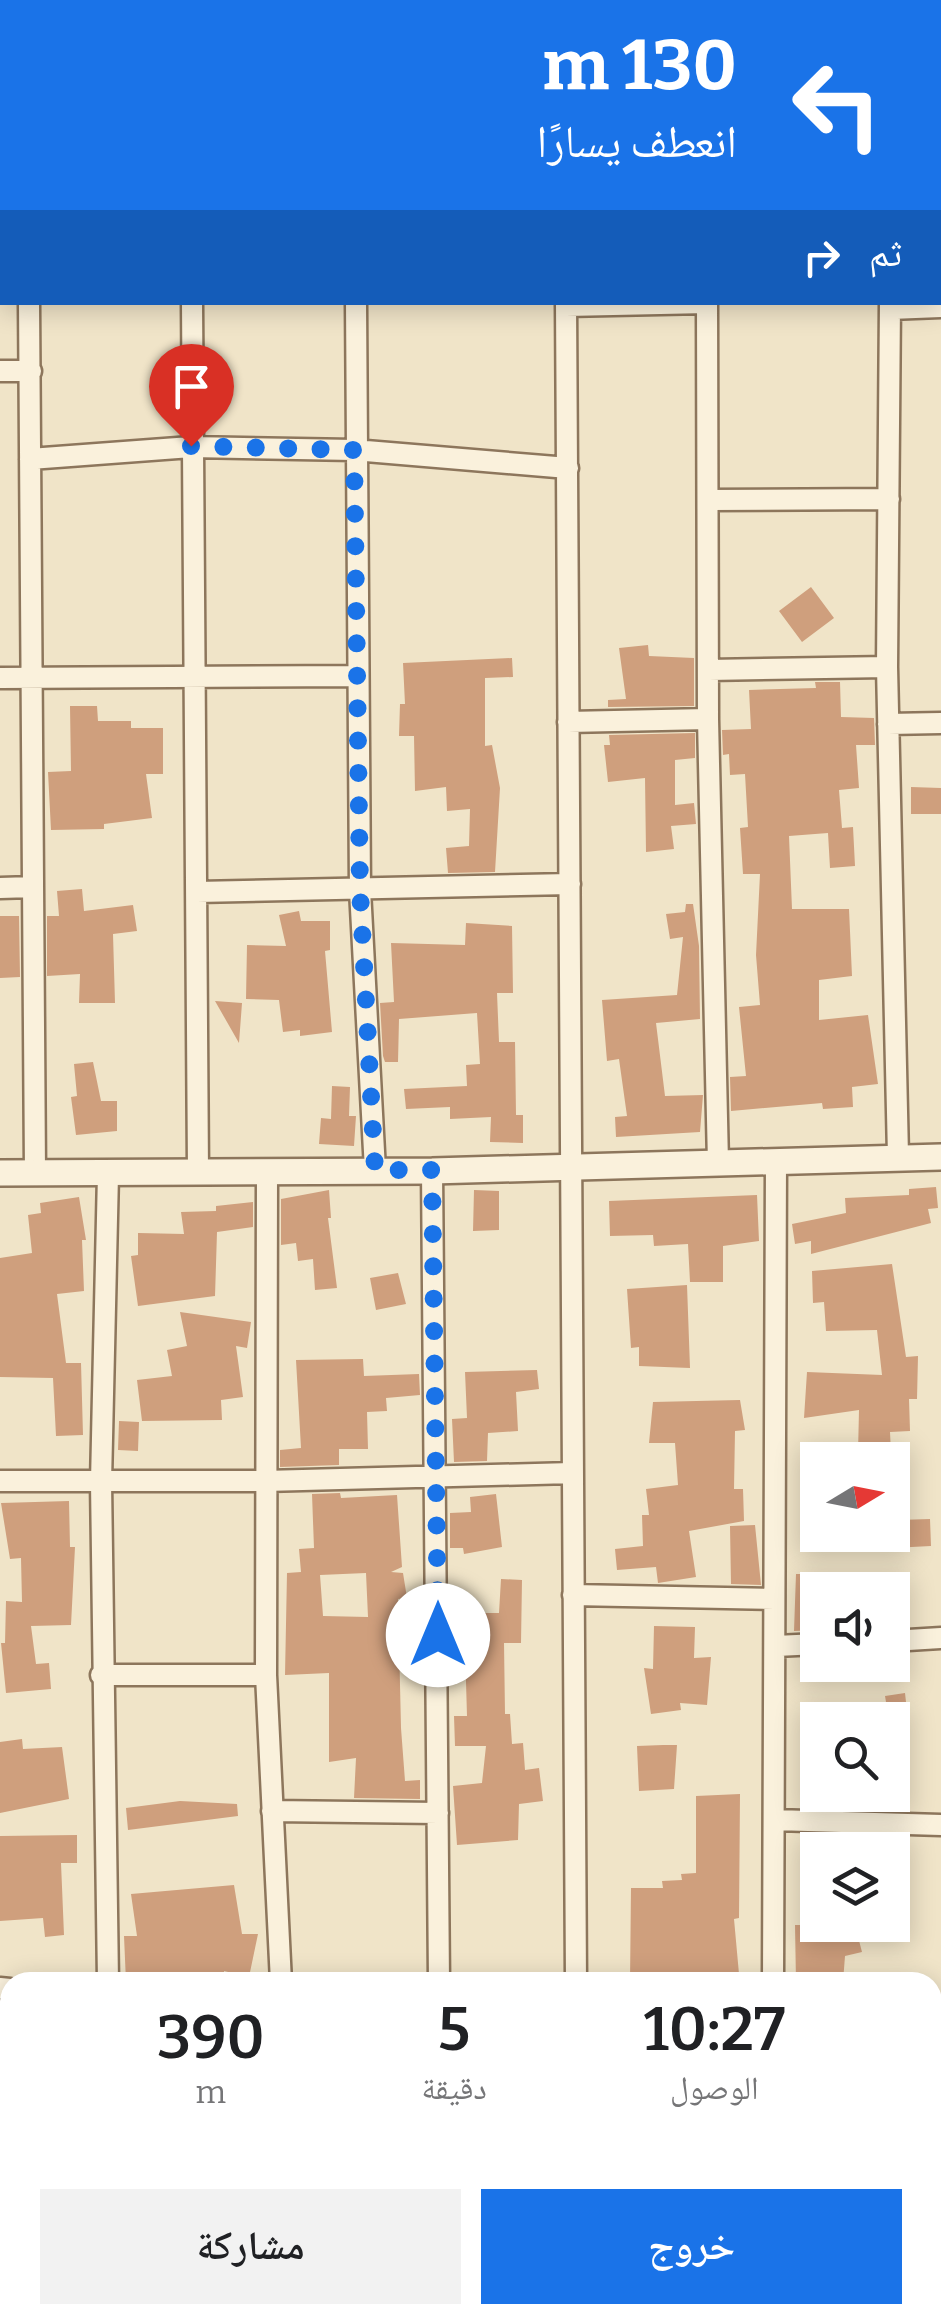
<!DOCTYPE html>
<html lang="ar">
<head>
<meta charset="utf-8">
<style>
  :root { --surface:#fff; --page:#f2f2f2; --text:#202124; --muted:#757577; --accent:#1a73e8 }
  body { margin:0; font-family:Bitter,"Noto Naskh Arabic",serif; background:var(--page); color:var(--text); direction:rtl; height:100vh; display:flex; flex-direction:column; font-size:38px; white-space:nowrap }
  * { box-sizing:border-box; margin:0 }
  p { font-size:32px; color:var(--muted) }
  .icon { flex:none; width:55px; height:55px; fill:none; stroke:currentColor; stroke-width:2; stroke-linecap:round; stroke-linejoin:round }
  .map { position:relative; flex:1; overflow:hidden; direction:ltr }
  .details { position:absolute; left:0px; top:1972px; width:942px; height:352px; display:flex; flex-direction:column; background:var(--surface); border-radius:30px 30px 0 0; box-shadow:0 5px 25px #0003; direction:rtl }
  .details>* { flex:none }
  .top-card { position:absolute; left:0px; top:0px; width:942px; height:305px; box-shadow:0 5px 25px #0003; direction:rtl; background:#1a73e8; color:#fff; overflow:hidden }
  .needle { width:65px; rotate:80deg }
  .buttons { position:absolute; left:800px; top:1442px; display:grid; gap:20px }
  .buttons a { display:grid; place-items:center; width:110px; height:110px; border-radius:0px; background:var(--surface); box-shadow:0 5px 25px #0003; font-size:50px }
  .pin { position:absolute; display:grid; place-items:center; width:85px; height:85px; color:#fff; margin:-102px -42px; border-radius:50% 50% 50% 0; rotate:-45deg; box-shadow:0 0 10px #0007 }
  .pin .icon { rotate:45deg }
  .me { position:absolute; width:110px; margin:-55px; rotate:0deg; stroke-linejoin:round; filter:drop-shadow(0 0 8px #0008) }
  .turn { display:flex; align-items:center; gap:35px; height:210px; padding:0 40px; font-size:45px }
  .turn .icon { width:130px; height:130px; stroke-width:2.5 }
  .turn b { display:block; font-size:70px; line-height:85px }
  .then { display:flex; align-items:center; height:95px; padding:0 40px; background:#0003; gap:20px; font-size:38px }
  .eta { display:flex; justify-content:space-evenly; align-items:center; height:170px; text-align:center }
  .eta b { font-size:60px; font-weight:600; line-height:70px }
  .action { display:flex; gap:20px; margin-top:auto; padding:20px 40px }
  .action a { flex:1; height:115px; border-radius:0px; background:var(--accent); color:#fff; font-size:40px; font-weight:600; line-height:115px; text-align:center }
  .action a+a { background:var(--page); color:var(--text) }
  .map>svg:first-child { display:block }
  .building { fill:#cf9f7d; fill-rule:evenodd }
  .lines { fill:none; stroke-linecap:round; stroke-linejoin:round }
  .minor-casing { stroke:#8d765c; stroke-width:25 }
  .tertiary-casing { stroke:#8d765c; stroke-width:30 }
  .minor { stroke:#faf1dc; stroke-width:20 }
  .tertiary { stroke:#faf1dc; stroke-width:25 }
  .route { stroke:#1a73e8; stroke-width:18; stroke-dasharray:0 32.4 }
</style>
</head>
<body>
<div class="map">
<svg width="941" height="2324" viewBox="0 0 941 2324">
  <rect width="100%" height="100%" fill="#f0e4c8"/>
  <!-- building -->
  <path class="building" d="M 811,587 L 834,618 L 802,642 L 779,611 Z
    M 648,645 L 649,656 L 694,658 L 694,706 L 608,707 L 608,700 L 626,699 L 619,648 Z
    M 512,658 L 513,677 L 485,678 L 485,746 L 492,745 L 500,788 L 495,872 L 448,873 L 446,848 L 469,846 L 470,809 L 447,811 L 446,787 L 415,791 L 414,736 L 399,736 L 400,704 L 405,704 L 403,663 Z
    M 815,682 L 840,682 L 841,717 L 874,718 L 875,745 L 856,745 L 859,788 L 839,790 L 842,828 L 853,827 L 855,866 L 830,868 L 828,833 L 789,836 L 792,909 L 849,909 L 852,976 L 819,980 L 819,1020 L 868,1015 L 878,1084 L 852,1087 L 853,1107 L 823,1109 L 822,1103 L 731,1111 L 730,1077 L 746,1076 L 739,1007 L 760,1005 L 756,955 L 760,874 L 743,874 L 740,828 L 748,827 L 745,774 L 730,775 L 729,754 L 723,755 L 722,730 L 751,729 L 749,690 L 816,688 Z
    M 70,706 L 97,706 L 98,721 L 131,721 L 131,728 L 163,728 L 163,774 L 146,774 L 152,818 L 104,824 L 104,829 L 51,830 L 48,772 L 71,771 Z
    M 695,733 L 695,758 L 675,760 L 675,805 L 694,803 L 696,824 L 671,826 L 674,849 L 646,852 L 645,778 L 608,782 L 604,745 L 610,745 L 609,735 Z
    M 911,787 L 941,788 L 941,814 L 911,814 Z
    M 82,889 L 84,911 L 133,905 L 137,931 L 113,934 L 115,1003 L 79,1003 L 80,974 L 47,976 L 47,916 L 59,916 L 57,891 Z
    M 686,904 L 693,904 L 699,946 L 700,1019 L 656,1023 L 665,1096 L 703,1095 L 700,1132 L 616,1137 L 615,1117 L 627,1116 L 619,1059 L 607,1061 L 602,1000 L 677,995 L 683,937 L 670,939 L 666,914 L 685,912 Z
    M 299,911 L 301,921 L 330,921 L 330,950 L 325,951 L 332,1032 L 300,1036 L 300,1030 L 283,1032 L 279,1000 L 246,999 L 247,945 L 286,946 L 279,915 Z
    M 0,916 L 19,916 L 20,977 L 0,978 Z
    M 466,923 L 512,926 L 513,993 L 497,993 L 499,1042 L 515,1042 L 516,1115 L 523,1115 L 523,1143 L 490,1142 L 491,1117 L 450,1119 L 450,1107 L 406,1109 L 404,1089 L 467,1086 L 466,1065 L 480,1064 L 477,1013 L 399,1019 L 398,1062 L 385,1062 L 383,1056 L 380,1003 L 394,1002 L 391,943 L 465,945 Z
    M 215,1001 L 242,1003 L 239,1043 Z
    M 93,1062 L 101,1101 L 117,1101 L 117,1131 L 76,1135 L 71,1097 L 77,1096 L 74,1064 Z
    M 332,1086 L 350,1087 L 349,1116 L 356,1116 L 354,1146 L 319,1144 L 321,1118 L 331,1119 Z
    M 936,1187 L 938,1208 L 928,1209 L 931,1223 L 811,1254 L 811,1241 L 795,1244 L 792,1224 L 846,1213 L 845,1198 L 909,1195 L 909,1189 Z
    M 329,1190 L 331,1218 L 328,1218 L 337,1288 L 315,1290 L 313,1259 L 298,1261 L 296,1243 L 281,1245 L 281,1199 Z
    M 474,1190 L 499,1191 L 499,1230 L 473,1231 Z
    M 757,1195 L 759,1241 L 723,1246 L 723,1282 L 690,1282 L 688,1244 L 654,1246 L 653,1235 L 610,1236 L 609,1201 Z
    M 79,1197 L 86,1240 L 82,1240 L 84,1291 L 57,1294 L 66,1363 L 81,1363 L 83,1435 L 56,1436 L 53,1378 L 0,1377 L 0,1258 L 32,1253 L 28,1215 L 41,1213 L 40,1203 Z
    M 253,1202 L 253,1227 L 217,1232 L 215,1296 L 138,1306 L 131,1256 L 138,1255 L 138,1233 L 184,1234 L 181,1212 L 216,1211 L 216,1206 Z
    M 892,1264 L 906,1357 L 918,1356 L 917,1399 L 909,1399 L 910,1431 L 890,1432 L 891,1453 L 858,1453 L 859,1410 L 804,1418 L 807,1372 L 882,1375 L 877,1330 L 826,1331 L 824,1302 L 813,1303 L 812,1271 Z
    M 398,1273 L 406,1304 L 376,1310 L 370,1278 Z
    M 687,1285 L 690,1368 L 639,1366 L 639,1347 L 631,1348 L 627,1289 Z
    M 180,1312 L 251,1322 L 247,1348 L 236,1346 L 243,1397 L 221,1400 L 222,1420 L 142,1421 L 137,1380 L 172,1376 L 167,1350 L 187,1346 Z
    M 363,1359 L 364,1376 L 419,1374 L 420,1395 L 386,1398 L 387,1411 L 367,1412 L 368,1449 L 339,1449 L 339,1465 L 280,1467 L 280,1450 L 301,1448 L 296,1360 Z
    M 537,1370 L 539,1389 L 516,1392 L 518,1431 L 488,1433 L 487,1461 L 454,1462 L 452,1419 L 467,1418 L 465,1372 Z
    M 740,1400 L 745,1430 L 735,1431 L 734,1489 L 743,1489 L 744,1521 L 689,1531 L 696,1577 L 658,1583 L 656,1567 L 617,1570 L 615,1549 L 643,1546 L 642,1515 L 649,1515 L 646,1489 L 678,1485 L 675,1443 L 649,1443 L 653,1402 Z
    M 119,1421 L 139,1422 L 138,1451 L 118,1450 Z
    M 340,1493 L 341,1498 L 397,1495 L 402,1567 L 391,1572 L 403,1573 L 407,1598 L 398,1599 L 401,1728 L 405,1781 L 420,1780 L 420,1799 L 354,1798 L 356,1758 L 329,1762 L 329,1673 L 285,1675 L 287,1573 L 301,1572 L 299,1549 L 314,1548 L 312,1494 ZM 366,1573 L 368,1617 L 323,1616 L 320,1575 Z
    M 496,1494 L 502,1547 L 464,1554 L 463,1548 L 450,1548 L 450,1513 L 471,1512 L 470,1497 Z
    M 69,1501 L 70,1547 L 75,1547 L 71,1625 L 31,1626 L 36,1664 L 49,1663 L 51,1689 L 6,1693 L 1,1643 L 5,1643 L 6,1601 L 22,1602 L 21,1558 L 10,1559 L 1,1503 Z
    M 930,1519 L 931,1546 L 892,1548 L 898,1520 Z
    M 755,1525 L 761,1585 L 731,1584 L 730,1526 Z
    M 796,1574 L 818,1574 L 818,1630 L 794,1631 Z
    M 501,1579 L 522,1580 L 521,1643 L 504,1643 L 505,1714 L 510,1714 L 512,1744 L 523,1743 L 525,1770 L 539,1768 L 543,1801 L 519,1804 L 518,1840 L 457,1845 L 453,1786 L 482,1783 L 486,1746 L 455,1746 L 454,1716 L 467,1716 L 464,1613 L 499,1613 Z
    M 654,1626 L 695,1627 L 694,1658 L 711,1657 L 707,1705 L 680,1703 L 681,1710 L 651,1714 L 644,1668 L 653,1669 Z
    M 905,1693 L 908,1720 L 889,1720 L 885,1696 Z
    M 22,1739 L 23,1749 L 62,1747 L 69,1799 L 0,1813 L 0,1742 Z
    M 663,1745 L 677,1745 L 674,1789 L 639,1791 L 637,1746 Z
    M 740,1794 L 739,1918 L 734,1919 L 739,1974 L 630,1982 L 631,1888 L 663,1888 L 662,1881 L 682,1880 L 681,1874 L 696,1873 L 696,1796 Z
    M 180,1801 L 237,1804 L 238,1816 L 128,1830 L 126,1808 Z
    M 77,1835 L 77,1863 L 61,1863 L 64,1935 L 45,1937 L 43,1918 L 0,1921 L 0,1836 Z
    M 234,1885 L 242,1934 L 258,1934 L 249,1977 L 224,1971 L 224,1976 L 191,1976 L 191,1982 L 126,1982 L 124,1936 L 137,1936 L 131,1894 Z
    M 795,1925 L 855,1925 L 862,1952 L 845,1956 L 843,1982 L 796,1982 Z"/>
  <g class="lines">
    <!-- minor casing -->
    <g class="minor-casing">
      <path id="minor" d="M 196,0 L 196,2
        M 889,0 L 889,2
        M 31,2 L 31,0
        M 359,2 L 359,0
        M 574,2 L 574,0
        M 712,2 L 712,0
        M 29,302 L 35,1173
        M 192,302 L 198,1172
        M 356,302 L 360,890 L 375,1170
        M 566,302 L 576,1982
        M 707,302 L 708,719 L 718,1163
        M 890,302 L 887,667 L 898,1156
        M 566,306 L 707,303
        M 890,309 L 941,307
        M 0,371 L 31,371
        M 30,459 L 191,447 L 354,450 L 568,468
        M 710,500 L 889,499
        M 709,670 L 887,667
        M 0,678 L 358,676
        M 568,722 L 708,719
        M 888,724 L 941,723
        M 0,888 L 32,887
        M 197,892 L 570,884
        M 432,1171 L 439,1982
        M 267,1173 L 266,1675 L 281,1982
        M 108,1174 L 101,1482 L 108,1982
        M 0,1481 L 265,1481 L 572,1473
        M 573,1595 L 774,1599
        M 892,1641 L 941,1638
        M 776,1646 L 818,1644
        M 101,1675 L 266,1675
        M 272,1811 L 438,1813
        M 775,1820 L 941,1825
        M 773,1982 L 776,1161
        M 0,1988 L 10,1989
        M 932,2190 L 941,2190
        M 280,2315 L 280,2324
        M 446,2315 L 446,2324
        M 583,2315 L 583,2324
        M 782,2315 L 782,2324
        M 108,2324 L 108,2315"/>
    </g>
    <!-- tertiary casing -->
    <g class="tertiary-casing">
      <path id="tertiary" d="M 0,1173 L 432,1171 L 941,1157"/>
    </g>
    <!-- minor -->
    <use href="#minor" class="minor"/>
    <!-- tertiary -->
    <use href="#tertiary" class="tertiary"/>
  </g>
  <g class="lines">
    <!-- route -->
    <path class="route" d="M 191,446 L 354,450 L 360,890 L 375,1170 L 432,1170 L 438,1635"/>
  </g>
</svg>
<div class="buttons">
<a><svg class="needle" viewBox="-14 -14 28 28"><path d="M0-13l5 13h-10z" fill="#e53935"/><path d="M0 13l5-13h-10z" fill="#757577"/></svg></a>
<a><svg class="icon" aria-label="sound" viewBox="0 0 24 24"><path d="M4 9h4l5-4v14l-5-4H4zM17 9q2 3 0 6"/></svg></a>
<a><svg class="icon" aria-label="search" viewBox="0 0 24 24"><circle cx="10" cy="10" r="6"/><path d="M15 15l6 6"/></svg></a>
<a><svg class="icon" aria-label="layers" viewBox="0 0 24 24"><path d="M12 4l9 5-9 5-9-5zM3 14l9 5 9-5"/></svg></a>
</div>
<div class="pin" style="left:191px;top:446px;background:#d93025"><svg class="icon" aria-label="arrive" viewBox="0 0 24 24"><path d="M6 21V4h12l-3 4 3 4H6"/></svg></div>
<svg class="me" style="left:438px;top:1635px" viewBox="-20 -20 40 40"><circle r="19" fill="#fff"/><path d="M0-13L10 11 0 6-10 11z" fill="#1a73e8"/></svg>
<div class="top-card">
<div class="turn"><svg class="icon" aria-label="left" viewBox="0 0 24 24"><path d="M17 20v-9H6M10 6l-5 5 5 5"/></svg><div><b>130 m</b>انعطف يسارًا</div></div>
<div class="then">ثم<svg class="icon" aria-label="right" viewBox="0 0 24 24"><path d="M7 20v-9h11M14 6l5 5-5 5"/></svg></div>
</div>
<section class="details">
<div class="eta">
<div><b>10:27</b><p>الوصول</p></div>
<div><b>5</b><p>دقيقة</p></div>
<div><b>390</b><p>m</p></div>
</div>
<div class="action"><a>خروج</a><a>مشاركة</a></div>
</section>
</div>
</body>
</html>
